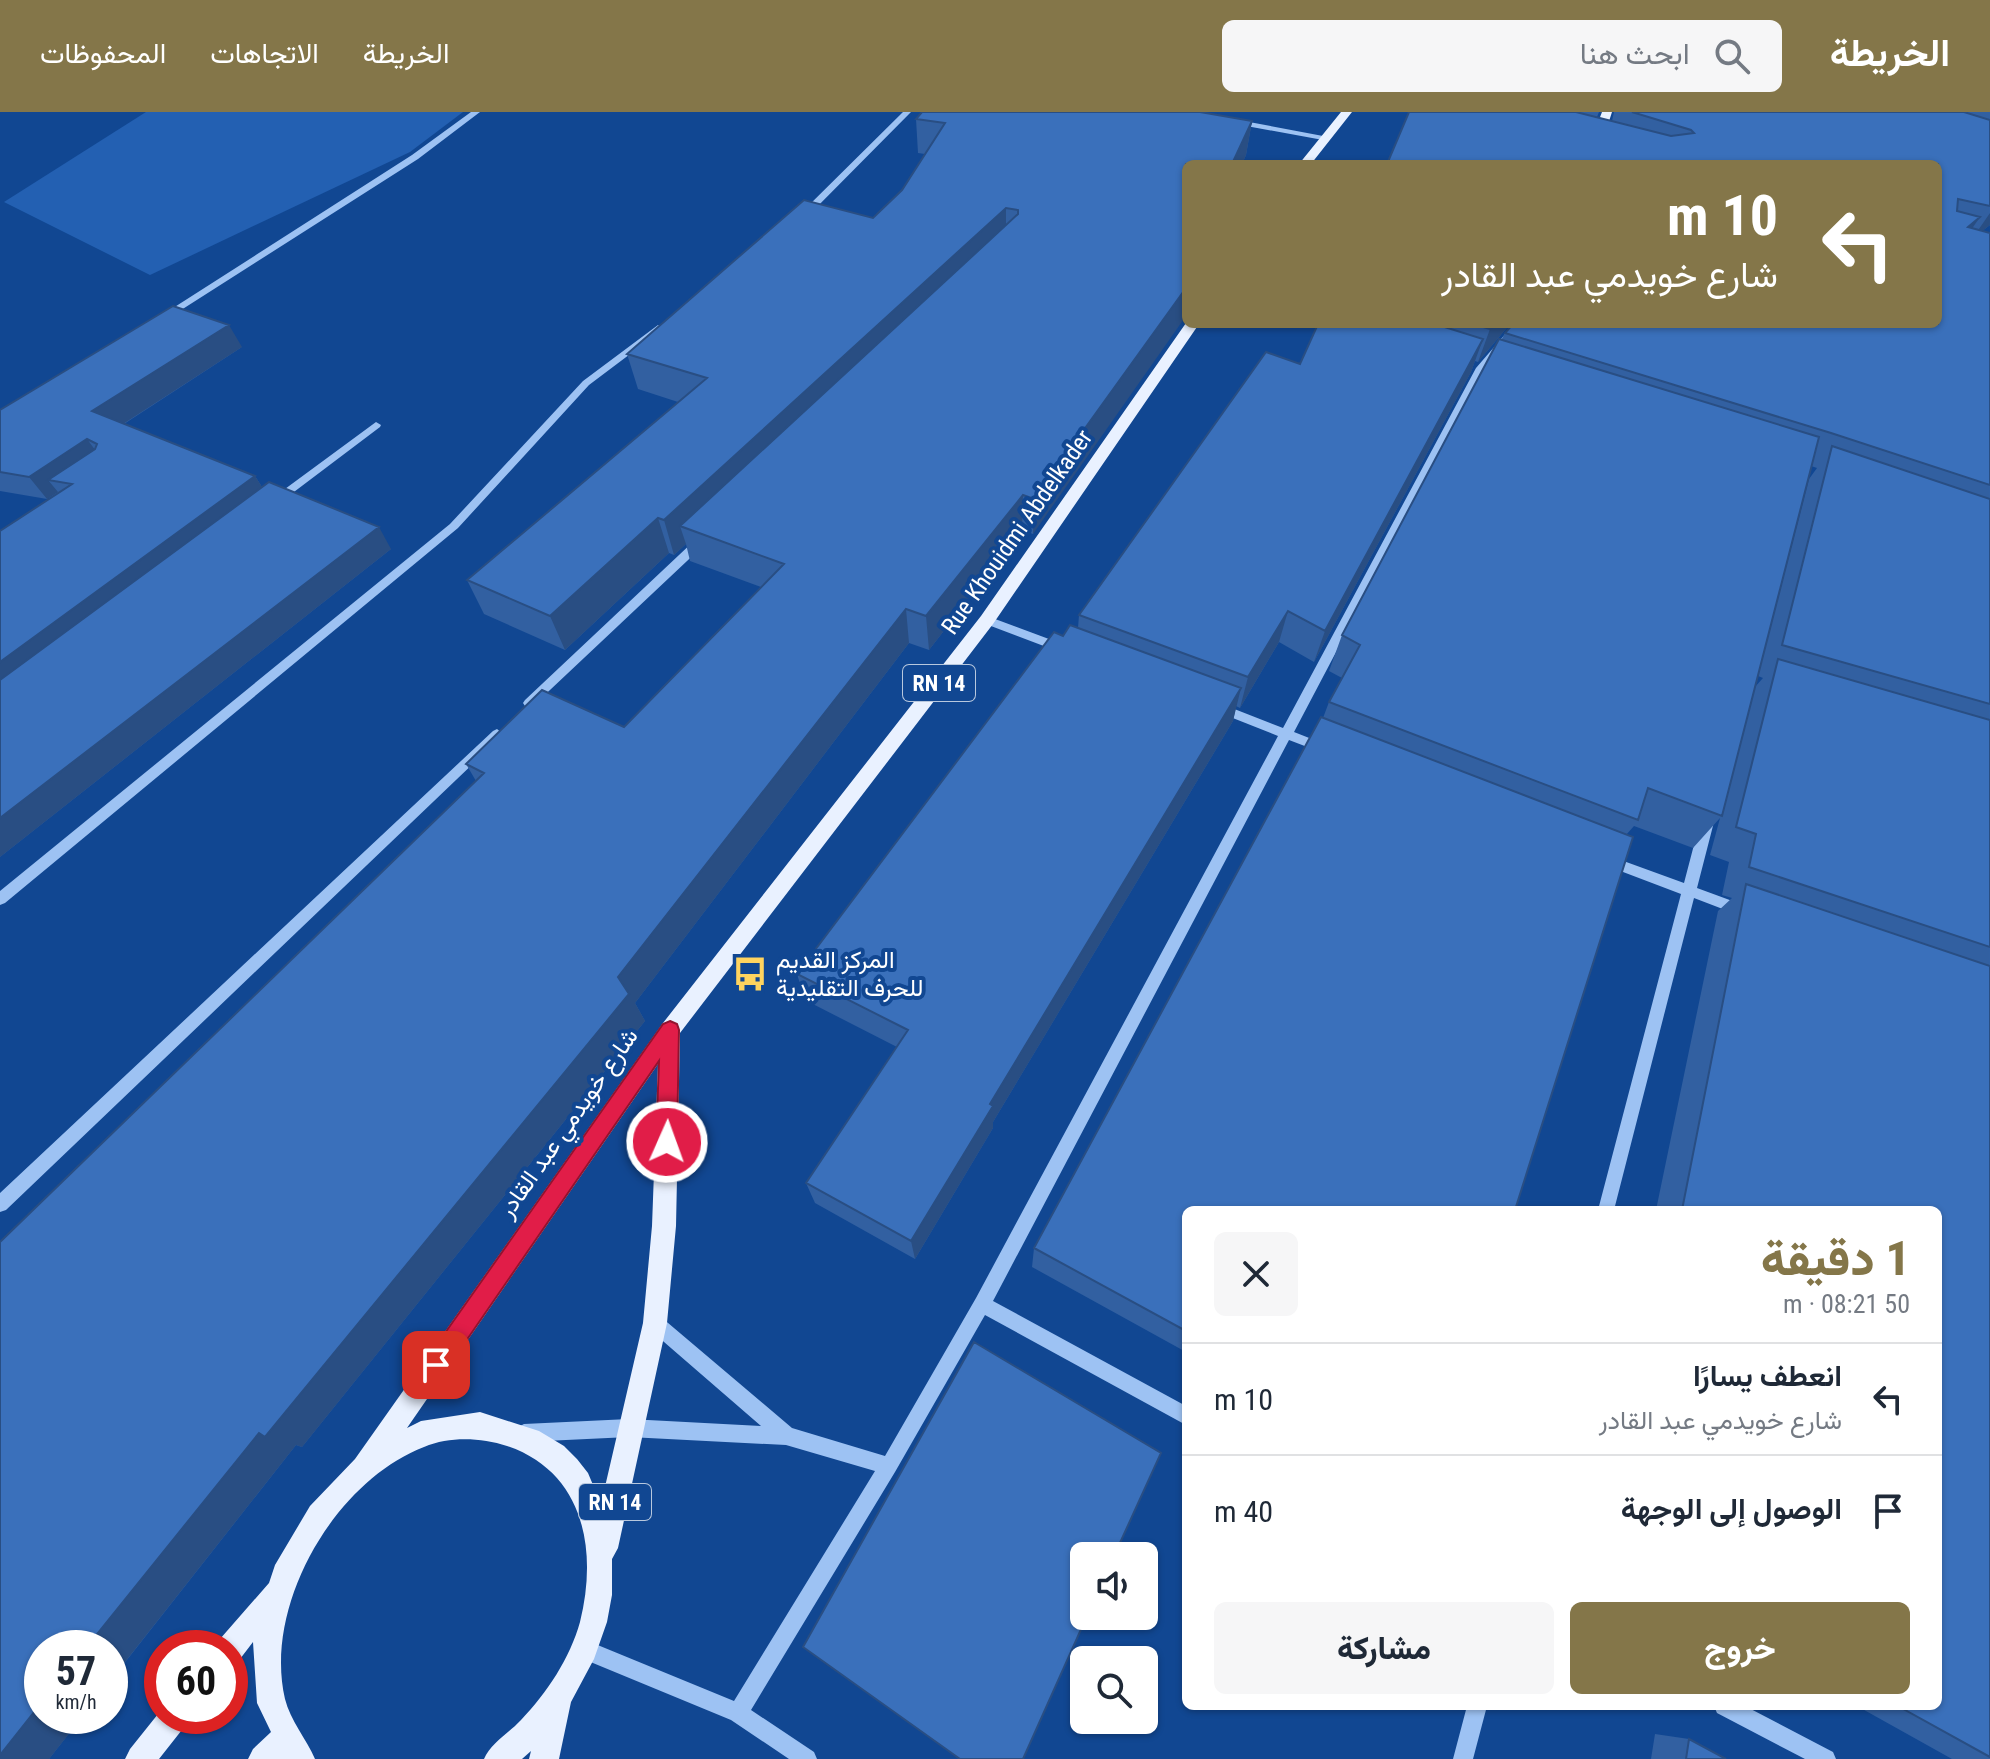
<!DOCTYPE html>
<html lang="ar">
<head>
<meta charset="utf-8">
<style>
  :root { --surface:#fff; --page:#f6f6f7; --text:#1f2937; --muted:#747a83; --line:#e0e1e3; --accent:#847649 }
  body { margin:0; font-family:"Roboto Condensed",Vazirmatn,sans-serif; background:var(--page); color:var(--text); direction:rtl; height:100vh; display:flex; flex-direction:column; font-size:30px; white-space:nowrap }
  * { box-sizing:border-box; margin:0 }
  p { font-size:26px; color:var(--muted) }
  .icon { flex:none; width:44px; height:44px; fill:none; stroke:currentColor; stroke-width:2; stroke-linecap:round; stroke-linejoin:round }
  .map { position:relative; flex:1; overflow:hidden; direction:ltr }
  .sheet { position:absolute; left:1182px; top:1094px; width:760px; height:504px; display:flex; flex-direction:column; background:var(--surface); border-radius:12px; box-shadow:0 2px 6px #0004; direction:rtl }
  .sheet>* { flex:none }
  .top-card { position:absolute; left:1182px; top:48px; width:760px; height:168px; border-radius:12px; box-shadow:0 2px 6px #0004; direction:rtl; background:#847649; color:#fff; overflow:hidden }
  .controls { position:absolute; left:1070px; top:1430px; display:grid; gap:16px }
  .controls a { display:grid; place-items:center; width:88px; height:88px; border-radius:12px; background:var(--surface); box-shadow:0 2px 6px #0004; font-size:40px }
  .speed { position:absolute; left:24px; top:1518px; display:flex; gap:16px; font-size:40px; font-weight:700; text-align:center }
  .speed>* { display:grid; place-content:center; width:104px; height:104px; border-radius:50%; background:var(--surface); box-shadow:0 2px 6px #0004; line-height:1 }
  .speed small { font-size:20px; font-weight:400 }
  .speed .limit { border:12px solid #d22; background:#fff; color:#111 }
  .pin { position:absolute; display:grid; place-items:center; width:68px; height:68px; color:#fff; margin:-34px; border-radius:16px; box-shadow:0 4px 12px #0006 }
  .me { position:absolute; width:88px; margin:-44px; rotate:2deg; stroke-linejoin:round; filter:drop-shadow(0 0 6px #0008) }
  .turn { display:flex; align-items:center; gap:28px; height:168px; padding:0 32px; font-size:36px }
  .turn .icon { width:104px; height:104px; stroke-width:2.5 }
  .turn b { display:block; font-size:56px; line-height:68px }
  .round { display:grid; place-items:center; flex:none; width:84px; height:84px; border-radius:12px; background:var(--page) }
  .headline { display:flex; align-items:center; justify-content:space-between; height:136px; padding:0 32px }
  h1 { font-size:48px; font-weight:800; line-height:60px; color:var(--accent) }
  .action { display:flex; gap:16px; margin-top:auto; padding:16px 32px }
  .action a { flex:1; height:92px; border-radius:12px; background:var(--accent); color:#fff; font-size:32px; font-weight:800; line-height:92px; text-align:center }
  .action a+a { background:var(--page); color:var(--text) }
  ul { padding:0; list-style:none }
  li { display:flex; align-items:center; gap:24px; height:112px; padding:0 32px; border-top:2px solid var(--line) }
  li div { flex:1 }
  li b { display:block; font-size:30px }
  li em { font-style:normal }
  header { display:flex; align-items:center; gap:48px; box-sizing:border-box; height:112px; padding:0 40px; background:var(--accent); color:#fff }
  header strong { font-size:38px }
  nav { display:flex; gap:44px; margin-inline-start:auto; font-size:28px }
  .search { width:560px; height:72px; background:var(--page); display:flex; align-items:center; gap:20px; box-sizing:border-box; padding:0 28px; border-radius:12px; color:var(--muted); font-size:30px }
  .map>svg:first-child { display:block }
  .green { fill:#2360b2 }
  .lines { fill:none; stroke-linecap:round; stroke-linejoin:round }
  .minor { fill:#9dc2f3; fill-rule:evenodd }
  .major { fill:#e9f1ff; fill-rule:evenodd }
  .wall { fill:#3260a1; fill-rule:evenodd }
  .shaded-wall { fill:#294e83 }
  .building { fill:#3a70bb; stroke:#294e83; stroke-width:2 }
  .route { fill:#e11d48; stroke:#92132f; stroke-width:2 }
  .labels { text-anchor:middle; stroke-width:8; stroke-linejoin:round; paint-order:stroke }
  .shield { fill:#114792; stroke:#b8c8de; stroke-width:2 }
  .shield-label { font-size:22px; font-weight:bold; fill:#fff }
  .street-label { font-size:24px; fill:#fff; stroke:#114792 }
  .poi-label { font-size:24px; fill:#fff; stroke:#114792; text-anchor:start }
</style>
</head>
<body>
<header>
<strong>الخريطة</strong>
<div class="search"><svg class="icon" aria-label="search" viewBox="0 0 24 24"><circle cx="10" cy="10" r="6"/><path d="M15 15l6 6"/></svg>ابحث هنا</div>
<nav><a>الخريطة</a><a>الاتجاهات</a><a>المحفوظات</a></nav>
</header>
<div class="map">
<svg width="1990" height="1647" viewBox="0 0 1990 1647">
  <rect width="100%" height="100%" fill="#114792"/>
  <!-- green -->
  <path class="green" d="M 146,0 L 463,0 L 410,40 L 150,163 L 4,90 Z"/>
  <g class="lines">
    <!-- minor -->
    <path class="minor" d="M 471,0 L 480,0 L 418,47 L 167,207 L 159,205 L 412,43 Z
      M 903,0 L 911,0 L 806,106 L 800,106 L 800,102 Z
      M 1233,7 L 1323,24 L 1327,26 L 1323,28 L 1230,11 L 1229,9 Z
      M 1514,212 L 1524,212 L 1485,257 L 1294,620 L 1327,633 L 1329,636 L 1323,641 L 1289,628 L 993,1189 L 1186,1294 L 1186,1313 L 985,1203 L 895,1360 L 751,1598 L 814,1640 L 817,1647 L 789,1647 L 731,1608 L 576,1544 L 573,1537 L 576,1530 L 583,1527 L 734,1589 L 875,1359 L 786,1333 L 629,1325 L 524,1330 L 518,1327 L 515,1321 L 518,1315 L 524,1312 L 629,1307 L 761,1314 L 649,1217 L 646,1211 L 649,1205 L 655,1202 L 661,1205 L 792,1316 L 885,1344 L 976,1186 L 1278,624 L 1215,599 L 1213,596 L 1219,591 L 1283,616 L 1476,256 Z
      M 658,213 L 666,215 L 589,273 L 458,416 L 5,791 L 0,793 L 0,779 L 450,412 L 583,269 Z
      M 376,310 L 381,313 L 380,315 L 278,392 L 270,392 L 270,388 Z
      M 700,426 L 705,430 L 704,433 L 533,594 L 525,594 L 523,591 L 525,588 L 696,427 Z
      M 987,504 L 1065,533 L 1067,536 L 1065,539 L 1057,539 L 983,511 L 983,505 Z
      M 497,617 L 503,622 L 501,625 L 6,1098 L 0,1100 L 0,1081 L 493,619 Z
      M 1708,701 L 1715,706 L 1697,776 L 1746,794 L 1748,798 L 1746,802 L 1741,804 L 1694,786 L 1614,1098 L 1598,1098 L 1681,782 L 1602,752 L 1600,748 L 1602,744 L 1607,743 L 1684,771 L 1701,706 Z
      M 1467,1594 L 1487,1594 L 1473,1647 L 1453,1647 Z
      M 1714,1594 L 1745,1594 L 1833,1640 L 1836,1647 L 1805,1647 L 1717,1601 Z"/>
    <!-- major -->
    <path class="major" d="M 1341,0 L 1352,0 L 1311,52 L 1299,52 Z
      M 1602,0 L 1612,0 L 1602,31 L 1596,34 L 1590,31 Z
      M 1186,211 L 1199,212 L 993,512 L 680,921 L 676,1114 L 667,1211 L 618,1436 L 612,1447 L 612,1483 L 607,1510 L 594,1547 L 571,1590 L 559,1647 L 529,1647 L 531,1639 L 522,1647 L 484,1647 C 491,1631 509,1621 521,1608 C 547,1581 570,1546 580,1510 C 598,1438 584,1360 507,1334 C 481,1326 451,1324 424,1335 C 335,1369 263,1493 285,1587 C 290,1608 307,1628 315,1647 L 248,1647 L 253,1637 L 271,1620 L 257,1591 L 253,1530 L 240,1547 L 230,1551 L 230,1536 L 216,1536 L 220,1527 L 269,1471 L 275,1453 L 310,1394 L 355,1347 L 663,911 L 981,504 ZM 658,952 L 652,1114 L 643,1211 L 601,1392 L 588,1361 L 577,1347 L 564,1334 L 539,1319 L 480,1300 L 421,1309 L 407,1316 Z
      M 162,1597 L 162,1604 L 189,1604 L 185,1614 L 159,1647 L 125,1647 L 130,1637 Z"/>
  </g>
  <!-- wall -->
  <path class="wall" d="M 1409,0 L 1599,0 L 1597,5 L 1612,9 L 1614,0 L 1990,0 L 1990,113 L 1982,119 L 1990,121 L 1990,1647 L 1952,1647 L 1857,1594 L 1938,1594 L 1938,1098 L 1656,1098 L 1718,799 L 1732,786 L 1722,783 L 1729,750 L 1710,743 L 1720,706 L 1693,736 L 1634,714 L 1626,723 L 1186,1098 L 1186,1240 L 1032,1155 L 1034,1136 L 1323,606 L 1329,590 L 1342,566 L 1329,559 L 1342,523 L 1505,221 L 1938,212 ZM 1811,354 L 1817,356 L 1809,367 L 1758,564 L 1763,566 L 1754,576 Z
    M 916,7 L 1252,9 L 1246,43 L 1242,52 L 1186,52 L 1033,422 L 1022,418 L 929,538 L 909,531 L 635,891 L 645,909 L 302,1335 L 296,1333 L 49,1647 L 0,1647 L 476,669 L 466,652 L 624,615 L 761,475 L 690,449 L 686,432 L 674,443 L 669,441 L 565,538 L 484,502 L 467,468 L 678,290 L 638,277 L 627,242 L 873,106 L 902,78 L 925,42 L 918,41 Z
    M 1318,212 L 1510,212 L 1478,250 L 1475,249 L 1471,260 L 1314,550 L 1279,530 L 1240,596 L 1236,594 L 1233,609 L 993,1010 L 993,1016 L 915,1147 L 815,1091 L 806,1071 L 897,935 L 805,888 L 797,862 L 1063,524 L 1078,516 L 1079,503 L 1300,252 Z
    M 242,235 L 124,312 L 255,364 L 262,375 L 391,437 L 0,745 L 0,419 L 58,381 L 47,387 L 0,379 L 0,298 Z
    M 1655,1622 L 1689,1627 L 1726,1647 L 1651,1647 Z"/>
  <!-- shaded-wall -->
  <path class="shaded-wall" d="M 1252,9 L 1246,43 L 1242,52 L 1232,52 Z
    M 1006,96 L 1006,131 L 680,414 L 686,432 L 674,443 L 664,408 Z
    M 1990,101 L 1990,113 L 1972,127 Z
    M 1980,105 L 1958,137 L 1968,115 Z
    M 1186,176 L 1186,204 L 1033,422 L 1034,387 Z
    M 1495,212 L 1510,212 L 1478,250 L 1490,217 Z
    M 229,213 L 242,235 L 109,321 L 92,299 Z
    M 1483,227 L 1471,260 L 1314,550 L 1325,519 Z
    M 87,327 L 104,350 L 48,368 L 58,380 L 47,387 L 29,365 Z
    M 255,364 L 269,386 L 0,587 L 0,550 Z
    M 1023,383 L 1022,418 L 929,538 L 926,504 Z
    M 658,406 L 669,441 L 565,538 L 550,504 Z
    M 379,415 L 391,437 L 0,745 L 0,706 Z
    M 906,497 L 909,531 L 635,891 L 645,909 L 302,1335 L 296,1333 L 110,1569 L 110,1536 L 86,1536 Z
    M 1288,499 L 1279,530 L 1240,596 L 1248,565 Z
    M 1241,576 L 1233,609 L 993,1010 L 993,1016 L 915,1147 L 911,1129 L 990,992 Z
    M 42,1590 L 42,1604 L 83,1604 L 49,1647 L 0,1647 L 0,1643 Z"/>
  <!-- building -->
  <path class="building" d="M 922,0 L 1200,0 L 1252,9 L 1232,52 L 1186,52 L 1186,176 L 1034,387 L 1023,383 L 926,504 L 906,497 L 618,865 L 629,882 L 265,1325 L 259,1321 L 86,1536 L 42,1536 L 42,1590 L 0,1643 L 0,1130 L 484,661 L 466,652 L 542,578 L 624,615 L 784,452 L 680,414 L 1018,102 L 1018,98 L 1006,96 L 664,408 L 658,406 L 550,504 L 467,468 L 707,266 L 627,242 L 804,88 L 873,106 L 902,78 L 945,11 L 916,7 Z
    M 1409,0 L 1576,0 L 1671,24 L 1694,21 L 1691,18 L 1632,0 L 1964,0 L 1990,8 L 1990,94 L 1958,87 L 1957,99 L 1980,105 L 1968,115 L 1990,121 L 1990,373 L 1831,321 L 1505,221 L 1513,212 L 1938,212 L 1938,52 L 1387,52 Z
    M 173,194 L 229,213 L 92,299 L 255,364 L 0,550 L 0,419 L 72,372 L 48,368 L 95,337 L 97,332 L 87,327 L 29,365 L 0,360 L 0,298 Z
    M 1318,212 L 1435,212 L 1483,227 L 1325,519 L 1288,499 L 1248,565 L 1079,503 L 1266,240 L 1300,252 Z
    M 1474,212 L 1495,212 L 1490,217 Z
    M 1499,227 L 1819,325 L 1722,704 L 1648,676 L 1638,708 L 1329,590 L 1360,533 L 1342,523 Z
    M 1832,334 L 1990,387 L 1990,592 L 1782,533 Z
    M 269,370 L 379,415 L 0,706 L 0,568 Z
    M 1070,513 L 1241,576 L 990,992 L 993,994 L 911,1129 L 806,1071 L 908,918 L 797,862 L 1054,520 L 1063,524 Z
    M 1778,547 L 1990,608 L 1990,835 L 1749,755 L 1756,722 L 1736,715 Z
    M 1321,605 L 1633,725 L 1515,1098 L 1186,1098 L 1186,1219 L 1034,1136 Z
    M 1746,772 L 1990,854 L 1990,1645 L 1898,1594 L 1938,1594 L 1938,1098 L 1682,1098 Z
    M 974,1230 L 1161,1341 L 1114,1444 L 1084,1444 L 1084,1504 L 1087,1504 L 1023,1647 L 960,1647 L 803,1535 Z
    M 1689,1627 L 1726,1647 L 1686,1647 Z"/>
  <!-- route -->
  <path class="route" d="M 670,909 L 677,912 L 679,918 L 677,1030 L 674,1037 L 667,1040 L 659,1037 L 656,1030 L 659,949 L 444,1261 L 436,1264 L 428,1261 L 425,1253 L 428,1245 L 663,912 Z"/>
  <!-- icons -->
  <defs>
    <g id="bus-bare" transform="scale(2.76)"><path d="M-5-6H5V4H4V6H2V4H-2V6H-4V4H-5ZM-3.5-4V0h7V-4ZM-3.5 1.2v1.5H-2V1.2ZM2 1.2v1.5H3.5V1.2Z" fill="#ffd45f" stroke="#114792" stroke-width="2.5" paint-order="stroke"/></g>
  </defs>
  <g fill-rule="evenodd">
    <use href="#bus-bare" x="750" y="862"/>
  </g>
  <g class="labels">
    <!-- shield labels -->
    <g class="shield">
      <rect x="903" y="553" width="72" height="36" rx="6"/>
      <rect x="579" y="1372" width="72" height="36" rx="6"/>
    </g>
    <g class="shield-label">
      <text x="939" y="579">RN 14</text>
      <text x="615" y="1398">RN 14</text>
    </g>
    <!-- street labels -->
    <g class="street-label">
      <text transform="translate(1017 420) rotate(-55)" y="8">Rue Khouidmi Abdelkader</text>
      <text transform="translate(568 1011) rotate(-55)" y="8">شارع خويدمي عبد القادر</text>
    </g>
    <!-- poi labels -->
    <g class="poi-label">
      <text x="776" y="856">المركز القديم<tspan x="776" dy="28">للحرف التقليدية</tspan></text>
    </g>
  </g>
</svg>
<div class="controls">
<a><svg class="icon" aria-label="sound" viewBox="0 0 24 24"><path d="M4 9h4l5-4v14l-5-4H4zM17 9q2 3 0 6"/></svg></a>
<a><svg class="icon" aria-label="search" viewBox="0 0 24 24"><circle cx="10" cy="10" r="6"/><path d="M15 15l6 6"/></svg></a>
</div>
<div class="speed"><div>57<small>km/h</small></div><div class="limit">60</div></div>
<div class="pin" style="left:436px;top:1253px;background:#d93025"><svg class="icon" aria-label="arrive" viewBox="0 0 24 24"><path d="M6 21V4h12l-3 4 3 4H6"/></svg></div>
<svg class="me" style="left:667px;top:1030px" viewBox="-20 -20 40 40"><circle r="17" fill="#e11d48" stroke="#fff" stroke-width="3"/><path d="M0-11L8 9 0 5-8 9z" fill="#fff"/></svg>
<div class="top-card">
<div class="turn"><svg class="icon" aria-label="left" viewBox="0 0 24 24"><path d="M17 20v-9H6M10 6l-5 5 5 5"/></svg><div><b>10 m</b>شارع خويدمي عبد القادر</div></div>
</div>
<section class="sheet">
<div class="headline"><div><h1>1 دقيقة</h1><p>50 m · 08:21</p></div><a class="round"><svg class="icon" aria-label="close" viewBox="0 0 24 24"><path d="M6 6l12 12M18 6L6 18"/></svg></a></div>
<ul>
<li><svg class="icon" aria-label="left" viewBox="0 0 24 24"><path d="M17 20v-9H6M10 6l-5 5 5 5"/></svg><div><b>انعطف يسارًا</b><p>شارع خويدمي عبد القادر</p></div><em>10 m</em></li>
<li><svg class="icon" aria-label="arrive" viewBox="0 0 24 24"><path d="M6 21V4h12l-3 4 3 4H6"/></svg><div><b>الوصول إلى الوجهة</b></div><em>40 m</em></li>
</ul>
<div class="action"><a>خروج</a><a>مشاركة</a></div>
</section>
</div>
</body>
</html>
